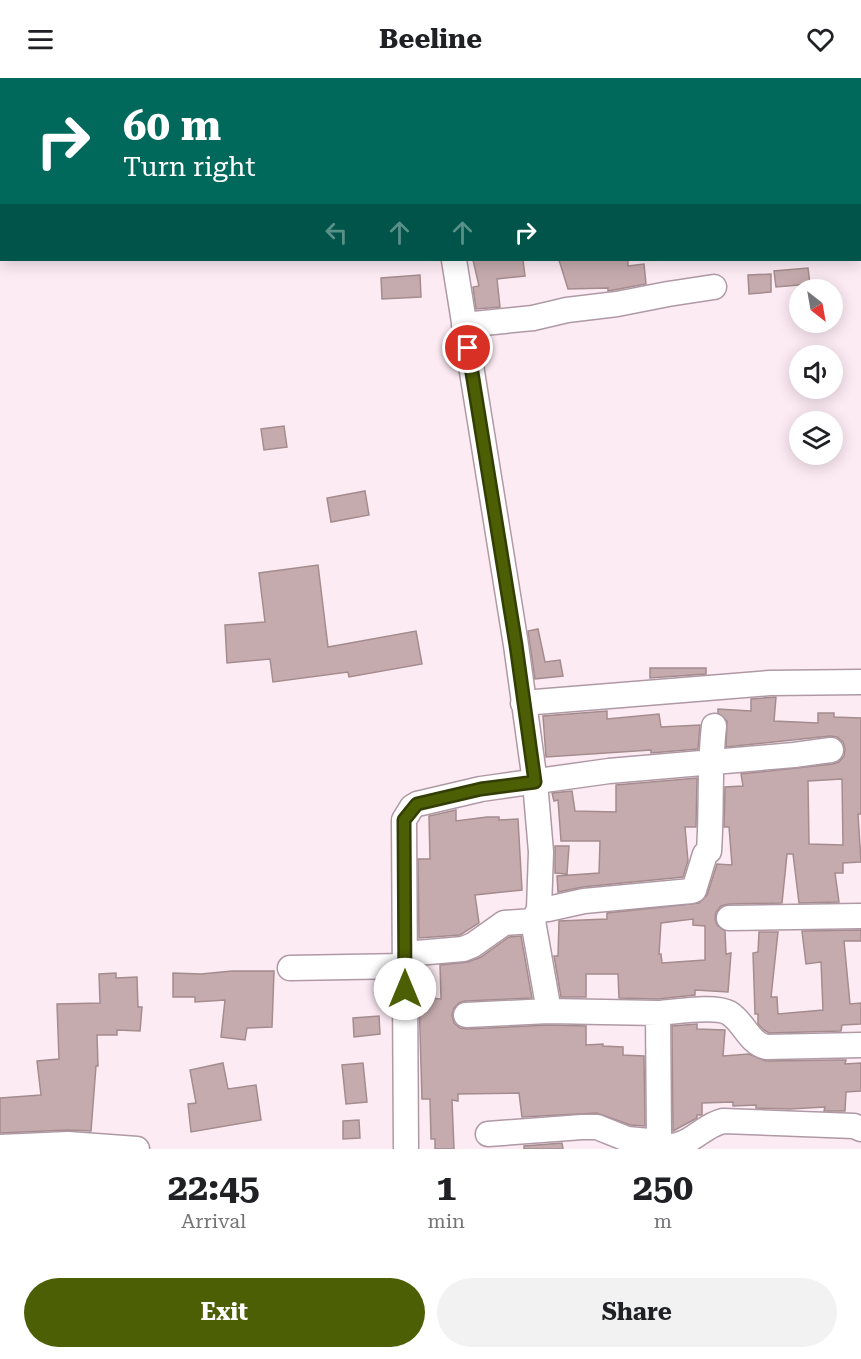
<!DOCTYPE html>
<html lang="en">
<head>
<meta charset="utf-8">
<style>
  :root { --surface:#fff; --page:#f2f2f2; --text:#202124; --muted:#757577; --accent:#4d5f04 }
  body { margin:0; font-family:"Roboto Serif",serif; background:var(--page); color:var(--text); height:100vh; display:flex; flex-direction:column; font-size:22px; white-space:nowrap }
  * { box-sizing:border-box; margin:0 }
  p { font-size:20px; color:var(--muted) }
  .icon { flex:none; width:33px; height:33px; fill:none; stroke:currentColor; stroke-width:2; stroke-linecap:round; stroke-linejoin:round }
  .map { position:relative; height:1071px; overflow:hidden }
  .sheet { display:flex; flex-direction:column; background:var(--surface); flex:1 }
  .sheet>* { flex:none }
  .banner { position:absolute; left:0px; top:0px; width:861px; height:183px; box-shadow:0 3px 15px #0003; background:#00695c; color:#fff; overflow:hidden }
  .needle { width:39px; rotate:149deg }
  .tools { position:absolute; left:789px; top:201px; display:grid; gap:12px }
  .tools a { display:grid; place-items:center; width:54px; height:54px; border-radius:50%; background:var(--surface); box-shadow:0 3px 15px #0003; font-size:30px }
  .pin { position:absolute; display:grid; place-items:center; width:51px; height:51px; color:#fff; margin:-26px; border:3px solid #fff; border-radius:50%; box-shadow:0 2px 6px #0007 }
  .me { position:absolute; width:66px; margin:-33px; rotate:0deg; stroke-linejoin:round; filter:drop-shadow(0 0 4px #0008) }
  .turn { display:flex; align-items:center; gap:21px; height:126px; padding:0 24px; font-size:27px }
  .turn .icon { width:78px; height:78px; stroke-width:2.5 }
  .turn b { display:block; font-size:42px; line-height:51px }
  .lanes { display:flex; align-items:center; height:57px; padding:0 24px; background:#0003; justify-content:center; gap:30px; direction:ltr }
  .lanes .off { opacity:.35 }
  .eta { display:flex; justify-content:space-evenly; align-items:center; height:102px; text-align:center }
  .eta b { font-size:36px; font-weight:700; line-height:42px }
  .action { display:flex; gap:12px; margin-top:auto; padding:12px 24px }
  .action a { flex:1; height:69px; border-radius:36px; background:var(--accent); color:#fff; font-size:24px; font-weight:700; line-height:69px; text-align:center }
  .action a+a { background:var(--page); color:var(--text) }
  header { display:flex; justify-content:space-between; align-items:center; height:78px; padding:0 24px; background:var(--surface); font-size:27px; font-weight:700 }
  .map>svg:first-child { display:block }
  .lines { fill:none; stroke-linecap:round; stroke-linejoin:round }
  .river { stroke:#9c8edb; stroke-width:36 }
  .building { fill:#c5abad; stroke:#a48c8e; stroke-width:1.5; fill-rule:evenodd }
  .minor-casing { stroke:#af99a4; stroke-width:27 }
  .minor { stroke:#fff; stroke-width:24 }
  .route-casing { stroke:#323e03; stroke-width:15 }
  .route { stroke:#4d5f04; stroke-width:10 }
</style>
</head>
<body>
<header><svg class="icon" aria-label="menu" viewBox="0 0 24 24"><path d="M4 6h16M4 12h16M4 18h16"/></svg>Beeline<svg class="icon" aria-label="heart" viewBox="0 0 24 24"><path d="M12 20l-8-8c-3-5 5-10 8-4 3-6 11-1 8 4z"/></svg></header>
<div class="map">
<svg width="861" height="1071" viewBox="0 0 861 1071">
  <rect width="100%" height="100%" fill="#fdebf4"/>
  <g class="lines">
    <!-- river -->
    <path class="river" d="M 0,2 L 2,0"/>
  </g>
  <!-- building -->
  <path class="building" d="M 473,182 L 523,182 L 525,198 L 497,201 L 500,229 L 476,231 L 473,209 L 479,208 Z
    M 559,182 L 628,182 L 628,188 L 644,186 L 646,206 L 608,213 L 608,210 L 568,211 Z
    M 808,190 L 810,206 L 776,209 L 774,193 Z
    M 771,196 L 771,214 L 749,216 L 748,197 Z
    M 420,197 L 421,219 L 382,221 L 381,200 Z
    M 284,348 L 287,369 L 264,372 L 261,351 Z
    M 365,413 L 369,437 L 331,444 L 327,420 Z
    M 318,487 L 328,569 L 416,553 L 422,586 L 349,599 L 348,594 L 273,604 L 270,581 L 227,585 L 225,547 L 265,544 L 259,495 Z
    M 538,551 L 545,584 L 560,582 L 563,598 L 535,601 L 528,553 Z
    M 650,590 L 706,590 L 706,596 L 650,600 Z
    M 776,619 L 774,643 L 818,645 L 818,635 L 834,635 L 834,639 L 861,640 L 861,736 L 858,736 L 861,784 L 843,785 L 843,795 L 835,795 L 839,824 L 799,825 L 793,776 L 787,776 L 782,825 L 729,826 L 721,828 L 716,834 L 715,841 L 717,847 L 725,853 L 726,876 L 731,875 L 728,914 L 695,912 L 695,917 L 658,921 L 619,920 L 618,896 L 586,896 L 586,919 L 561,919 L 554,878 L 558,878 L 559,843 L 607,841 L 607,835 L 699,825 L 707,817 L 717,786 L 732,787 L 729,749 L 724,749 L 725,709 L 743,708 L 741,696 L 833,686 L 839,684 L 844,678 L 845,671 L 843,664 L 837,659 L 830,658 L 726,669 L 727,643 L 718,635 L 718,631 L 751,633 L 751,621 ZM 842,701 L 843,767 L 809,766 L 808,703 ZM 693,841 L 693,847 L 705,848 L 705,882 L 662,885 L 661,876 L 659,876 L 661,845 Z
    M 607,633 L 607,641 L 659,636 L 661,649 L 700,647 L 698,671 L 651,675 L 651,672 L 546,679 L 543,638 Z
    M 697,700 L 696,749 L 685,749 L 688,783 L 683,799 L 583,809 L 558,814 L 557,798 L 599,795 L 600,763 L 561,763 L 558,722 L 554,723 L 552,715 L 572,713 L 575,733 L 616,734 L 616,707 Z
    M 456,732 L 456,743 L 487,739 L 499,739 L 499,742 L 518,741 L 522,812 L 475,817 L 479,845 L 460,857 L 419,860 L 418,781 L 430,781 L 429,738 Z
    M 555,768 L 569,768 L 567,796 L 555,795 Z
    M 861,852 L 861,863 L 844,863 L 850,926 L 861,925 L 861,946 L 842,947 L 841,953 L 769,955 L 764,952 L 758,946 L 758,936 L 755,936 L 753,875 L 758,874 L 759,854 L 778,854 L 771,919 L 777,919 L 778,936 L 823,932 L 821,884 L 806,886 L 802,853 Z
    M 521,858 L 532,920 L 465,923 L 459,925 L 454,930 L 452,937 L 454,945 L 460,950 L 467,951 L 549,947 L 586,948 L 586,967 L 603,966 L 603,968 L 623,969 L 623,977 L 644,978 L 645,1048 L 630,1047 L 597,1035 L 522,1039 L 519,1015 L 458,1016 L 458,1023 L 452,1022 L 454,1071 L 435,1071 L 435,1061 L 431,1061 L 430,1021 L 422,1021 L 419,919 L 441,921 L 440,887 L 468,884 L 481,879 L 509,859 Z
    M 232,893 L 274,893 L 272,949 L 247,950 L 245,962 L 221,959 L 225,922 L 195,924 L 195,919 L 173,919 L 173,895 L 201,896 Z
    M 116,895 L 116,900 L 137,899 L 138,929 L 142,929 L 140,953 L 117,952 L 117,957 L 97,957 L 98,988 L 96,988 L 91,1053 L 68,1052 L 0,1055 L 0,1020 L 41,1017 L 37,983 L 59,981 L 57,926 L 100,925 L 99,896 Z
    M 379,938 L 380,956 L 354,959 L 353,940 Z
    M 697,946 L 697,951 L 725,952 L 723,978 L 749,976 L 766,983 L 839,982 L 846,982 L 845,986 L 861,985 L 861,1013 L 846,1014 L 845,1033 L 824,1033 L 825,1029 L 790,1031 L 756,1030 L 756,1027 L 733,1028 L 733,1024 L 702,1025 L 702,1037 L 697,1037 L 697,1040 L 673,1053 L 672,948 Z
    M 223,985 L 228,1011 L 256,1007 L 261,1042 L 191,1054 L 188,1026 L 196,1025 L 190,992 Z
    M 363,985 L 367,1024 L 346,1026 L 342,987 Z
    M 359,1042 L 360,1060 L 343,1061 L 343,1043 Z
    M 562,1065 L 563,1071 L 524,1071 L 524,1068 Z"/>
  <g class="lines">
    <!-- minor casing -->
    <g class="minor-casing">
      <path id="minor" d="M 427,0 L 427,2
        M 351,2 L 365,0
        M 454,182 L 516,567 L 535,704 L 541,774 L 539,831 L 533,843 L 549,933
        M 464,247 L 533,240 L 567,232 L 617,226 L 668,216 L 714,209
        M 523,625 L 770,605 L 861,604
        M 539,831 L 548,831 L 584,823 L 691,813 L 694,812 L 705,776 L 709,773 C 712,731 709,690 714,648
        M 729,840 L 861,838
        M 405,876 L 463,871 L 473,867 L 504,845 L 533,843
        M 290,890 L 405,888
        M 658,935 C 675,934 715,927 729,935 C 744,944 748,964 766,969 L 861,967
        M 466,937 L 549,933 L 658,935 L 659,1058 L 663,1068 C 689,1071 701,1048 723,1043 L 854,1048 L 861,1051
        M 488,1056 L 582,1049 L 597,1049 L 627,1061 L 661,1064 L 661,1071
        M 0,1069 L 68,1066 L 137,1071
        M 406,1071 L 404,742 L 412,729 L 417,726 L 481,711 L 609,693 L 794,677 L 831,672"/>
    </g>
    <!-- minor -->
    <use href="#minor" class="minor"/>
  </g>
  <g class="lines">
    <!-- route casing -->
    <g class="route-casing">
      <path id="route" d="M 405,911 L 404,742 L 417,726 L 481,711 L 535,704 L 516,567 L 468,270"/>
    </g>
    <!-- route -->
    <use href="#route" class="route"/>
  </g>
</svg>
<div class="tools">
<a><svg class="needle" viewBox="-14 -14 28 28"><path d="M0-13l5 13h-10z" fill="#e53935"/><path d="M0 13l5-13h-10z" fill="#757577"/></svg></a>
<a><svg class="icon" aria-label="sound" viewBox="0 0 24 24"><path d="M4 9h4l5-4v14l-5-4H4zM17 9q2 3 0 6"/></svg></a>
<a><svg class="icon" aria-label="layers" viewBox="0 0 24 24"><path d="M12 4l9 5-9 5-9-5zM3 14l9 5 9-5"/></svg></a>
</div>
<div class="pin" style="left:468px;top:270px;background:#d93025"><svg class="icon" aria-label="arrive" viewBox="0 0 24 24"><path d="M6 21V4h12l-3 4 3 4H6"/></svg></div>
<svg class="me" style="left:405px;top:911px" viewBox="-20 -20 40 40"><circle r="19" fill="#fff"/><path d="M0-13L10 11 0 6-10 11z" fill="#4d5f04"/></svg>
<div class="banner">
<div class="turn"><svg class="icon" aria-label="right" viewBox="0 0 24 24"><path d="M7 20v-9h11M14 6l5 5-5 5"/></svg><div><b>60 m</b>Turn right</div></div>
<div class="lanes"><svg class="icon off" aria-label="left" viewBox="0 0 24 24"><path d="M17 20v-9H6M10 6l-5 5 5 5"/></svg><svg class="icon off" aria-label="ahead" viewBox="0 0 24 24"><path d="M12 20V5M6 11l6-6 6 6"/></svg><svg class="icon off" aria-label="ahead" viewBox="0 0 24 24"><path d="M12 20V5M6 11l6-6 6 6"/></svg><svg class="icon" aria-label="right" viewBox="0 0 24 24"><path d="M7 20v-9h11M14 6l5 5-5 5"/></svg></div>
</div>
</div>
<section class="sheet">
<div class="eta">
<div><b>22:45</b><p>Arrival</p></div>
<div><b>1</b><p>min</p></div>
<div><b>250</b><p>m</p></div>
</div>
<div class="action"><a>Exit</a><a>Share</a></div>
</section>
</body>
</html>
